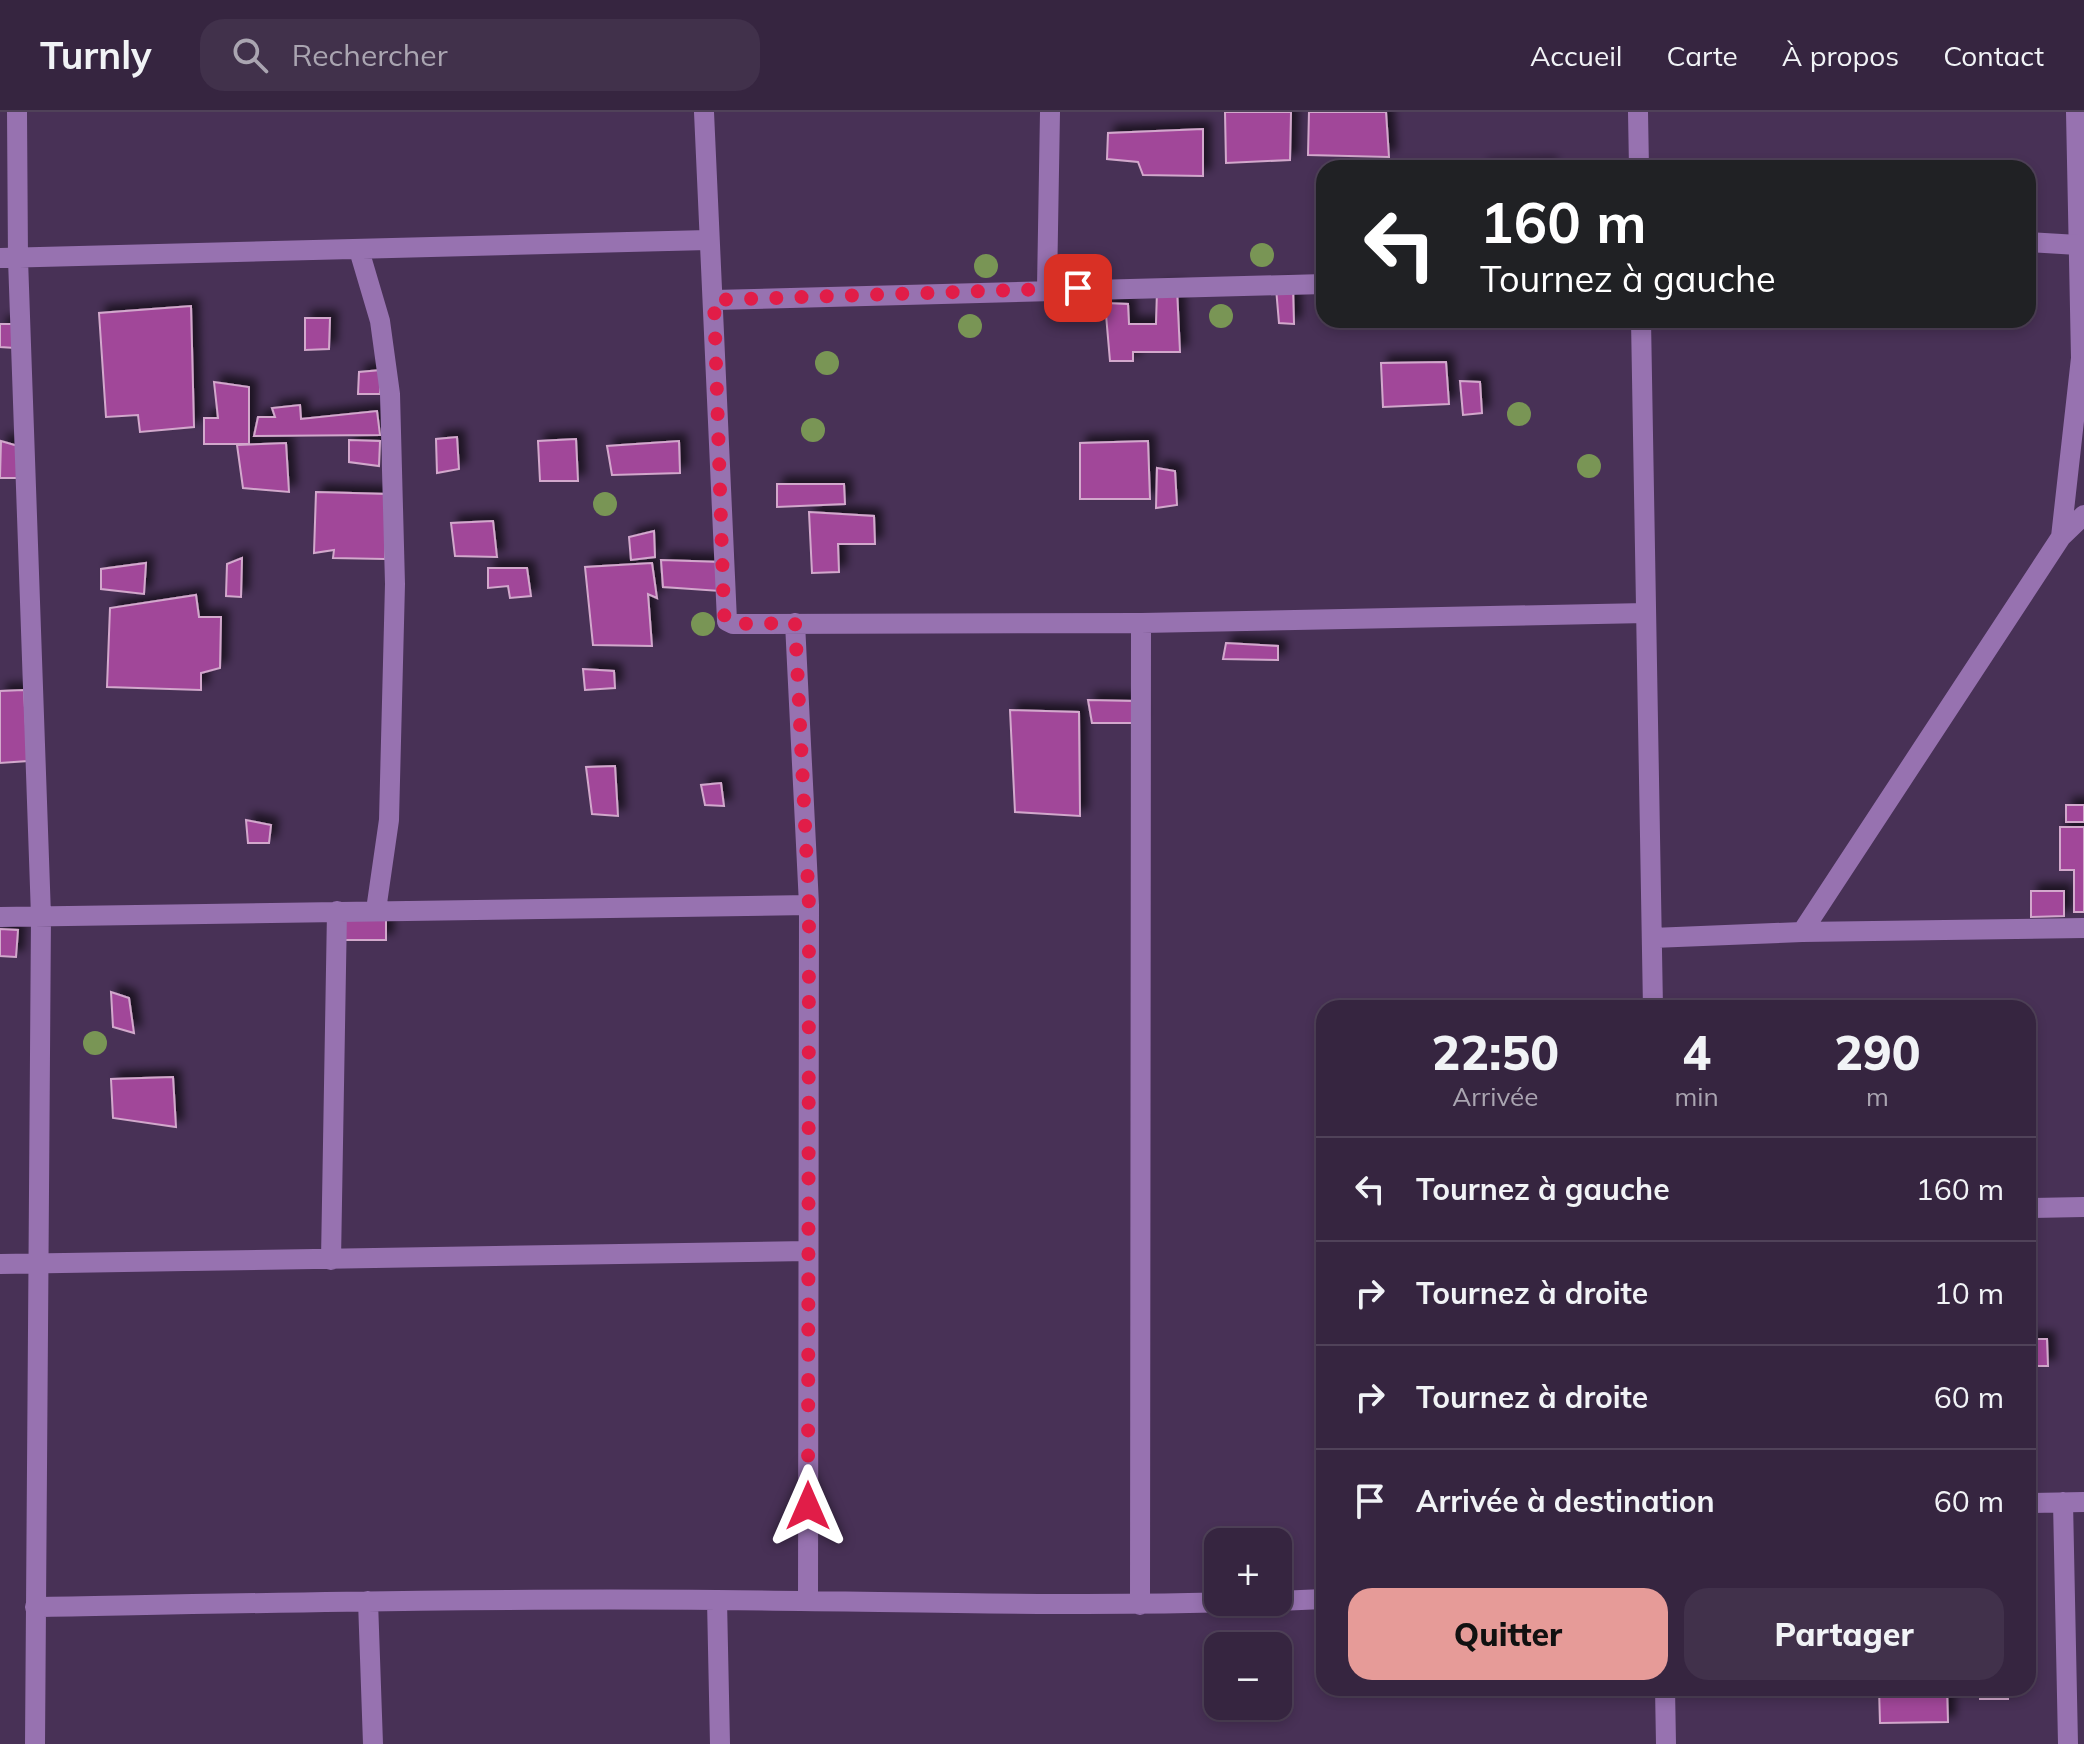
<!DOCTYPE html>
<html lang="fr">
<head>
<meta charset="utf-8">
<style>
  :root { --surface:#362540; --page:#41314b; --text:#f1f3f6; --muted:#aaa5b1; --line:#504259; --accent:#e69b98 }
  body { margin:0; font-family:Mulish,sans-serif; background:var(--page); color:var(--text); height:100vh; display:flex; flex-direction:column; font-size:30px; white-space:nowrap }
  * { box-sizing:border-box; margin:0 }
  p { font-size:26px; color:var(--muted) }
  .icon { flex:none; width:44px; height:44px; fill:none; stroke:currentColor; stroke-width:2; stroke-linecap:round; stroke-linejoin:round }
  .map { position:relative; flex:1; overflow:hidden }
  .drawer { position:absolute; left:1316px; top:888px; width:720px; height:696px; display:flex; flex-direction:column; background:var(--surface); border-radius:24px; box-shadow:0 4px 12px #0003,0 0 0 2px var(--line) }
  .drawer>* { flex:none }
  .hud { position:absolute; left:1316px; top:48px; width:720px; height:168px; border-radius:24px; box-shadow:0 4px 12px #0003,0 0 0 2px var(--line); background:#202124; color:#fff; overflow:hidden }
  .controls { position:absolute; left:1204px; top:1416px; display:grid; gap:16px }
  .controls a { display:grid; place-items:center; width:88px; height:88px; border-radius:16px; background:var(--surface); box-shadow:0 4px 12px #0003,0 0 0 2px var(--line); font-size:40px }
  .pin { position:absolute; display:grid; place-items:center; width:68px; height:68px; color:#fff; margin:-34px; border-radius:16px; box-shadow:0 4px 12px #0006 }
  .me { position:absolute; width:88px; margin:-44px; rotate:0deg; stroke-linejoin:round; filter:drop-shadow(0 0 6px #0008) }
  .turn { display:flex; align-items:center; gap:28px; height:168px; padding:0 32px; font-size:36px }
  .turn .icon { width:104px; height:104px; stroke-width:2.5 }
  .turn b { display:block; font-size:56px; line-height:68px }
  .eta { display:flex; justify-content:space-evenly; align-items:center; height:136px; text-align:center }
  .eta b { font-size:48px; font-weight:800; line-height:56px }
  .button { display:flex; gap:16px; margin-top:auto; padding:16px 32px }
  .button a { flex:1; height:92px; border-radius:24px; background:var(--accent); color:#111; font-size:32px; font-weight:800; line-height:92px; text-align:center }
  .button a+a { background:var(--page); color:var(--text) }
  ul { padding:0; list-style:none }
  li { display:flex; align-items:center; gap:24px; height:104px; padding:0 32px; border-top:2px solid var(--line) }
  li div { flex:1 }
  li b { display:block; font-size:30px }
  li em { font-style:normal }
  header { display:flex; align-items:center; gap:48px; box-sizing:border-box; height:112px; padding:0 40px; background:var(--surface); border-bottom:2px solid var(--line) }
  header strong { font-size:38px }
  nav { display:flex; gap:44px; margin-inline-start:auto; font-size:28px }
  .search { width:560px; height:72px; background:var(--page); display:flex; align-items:center; gap:20px; box-sizing:border-box; padding:0 28px; border-radius:24px; color:var(--muted); font-size:30px }
  .map>svg:first-child { display:block }
  .building { fill:#a14699; stroke:#d2a8cc; stroke-width:2; filter:url(#shadow) }
  .lines { fill:none; stroke-linecap:round; stroke-linejoin:round }
  .minor { stroke:#9772b0; stroke-width:20 }
  .tree { fill:#799555 }
  .route { stroke:#e11d48; stroke-width:14; stroke-dasharray:0 25.2 }
</style>
</head>
<body>
<header>
<strong>Turnly</strong>
<div class="search"><svg class="icon" aria-label="search" viewBox="0 0 24 24"><circle cx="10" cy="10" r="6"/><path d="M15 15l6 6"/></svg>Rechercher</div>
<nav><a>Accueil</a><a>Carte</a><a>À propos</a><a>Contact</a></nav>
</header>
<div class="map">
<svg width="2084" height="1632" viewBox="0 0 2084 1632">
  <defs>
    <filter id="shadow"><feDropShadow dx="7" dy="-7" stdDeviation="4" flood-color="#0009"/></filter>
  </defs>
  <rect width="100%" height="100%" fill="#483156"/>
  <!-- building -->
  <path class="building" d="M 1225,0 L 1291,0 L 1290,48 L 1226,51 Z
    M 1309,0 L 1386,0 L 1389,45 L 1308,43 Z
    M 1203,17 L 1203,64 L 1143,63 L 1138,50 L 1107,47 L 1108,21 Z
    M 1550,53 L 1550,56 L 1481,56 L 1481,55 Z
    M 1293,175 L 1294,212 L 1279,211 L 1276,176 Z
    M 1177,177 L 1180,240 L 1133,240 L 1133,249 L 1110,249 L 1105,191 L 1128,192 L 1129,212 L 1156,212 L 1157,178 Z
    M 191,194 L 194,315 L 140,320 L 138,303 L 106,305 L 99,201 Z
    M 305,206 L 330,206 L 329,237 L 305,238 Z
    M 0,212 L 14,212 L 15,236 L 0,235 Z
    M 1446,250 L 1449,292 L 1383,295 L 1381,251 Z
    M 381,258 L 380,282 L 358,282 L 359,260 Z
    M 1460,269 L 1480,270 L 1482,301 L 1463,303 Z
    M 214,270 L 249,275 L 249,332 L 204,332 L 204,306 L 218,306 Z
    M 300,293 L 301,307 L 377,299 L 380,323 L 254,324 L 258,305 L 275,305 L 272,296 Z
    M 457,325 L 459,357 L 437,361 L 436,327 Z
    M 576,327 L 578,369 L 540,369 L 538,329 Z
    M 349,328 L 380,329 L 379,354 L 349,350 Z
    M 1,329 L 18,334 L 18,366 L 0,366 Z
    M 679,329 L 680,361 L 612,363 L 607,334 Z
    M 1148,329 L 1150,387 L 1080,387 L 1080,331 Z
    M 286,331 L 289,380 L 243,376 L 237,333 Z
    M 1157,356 L 1175,359 L 1177,393 L 1156,396 Z
    M 777,372 L 844,372 L 845,392 L 777,395 Z
    M 316,380 L 388,382 L 385,447 L 333,446 L 334,438 L 314,441 Z
    M 809,400 L 874,404 L 875,432 L 838,432 L 839,460 L 812,461 Z
    M 493,409 L 497,445 L 455,444 L 451,411 Z
    M 654,419 L 655,445 L 631,448 L 629,425 Z
    M 242,446 L 241,485 L 226,484 L 227,452 Z
    M 661,448 L 722,450 L 720,479 L 663,475 Z
    M 146,451 L 144,482 L 101,477 L 101,457 Z
    M 652,451 L 657,486 L 648,482 L 652,534 L 593,533 L 585,455 Z
    M 488,456 L 527,456 L 531,484 L 510,486 L 508,474 L 488,476 Z
    M 196,483 L 199,505 L 221,505 L 220,556 L 201,561 L 201,578 L 107,575 L 110,496 Z
    M 1226,531 L 1278,534 L 1278,548 L 1223,547 Z
    M 583,557 L 614,559 L 615,576 L 585,578 Z
    M 24,578 L 28,649 L 0,651 L 0,579 Z
    M 1088,588 L 1135,589 L 1137,611 L 1092,611 Z
    M 1010,598 L 1079,600 L 1080,704 L 1015,700 Z
    M 615,654 L 618,704 L 592,702 L 586,655 Z
    M 721,671 L 724,694 L 705,693 L 701,673 Z
    M 2066,693 L 2084,693 L 2084,710 L 2066,710 Z
    M 246,708 L 271,713 L 269,731 L 248,731 Z
    M 2060,715 L 2084,715 L 2084,800 L 2074,800 L 2074,758 L 2060,758 Z
    M 2031,779 L 2064,779 L 2064,804 L 2031,805 Z
    M 340,805 L 386,805 L 386,828 L 344,828 Z
    M 0,817 L 18,818 L 16,845 L 0,844 Z
    M 111,880 L 129,886 L 134,921 L 113,915 Z
    M 173,965 L 176,1015 L 113,1006 L 111,967 Z
    M 2028,1227 L 2047,1227 L 2048,1254 L 2028,1254 Z
    M 1879,1576 L 1947,1576 L 1948,1610 L 1880,1611 Z
    M 1980,1576 L 2008,1576 L 2008,1587 L 1980,1587 Z"/>
  <g class="lines">
    <!-- minor -->
    <path class="minor" d="M 17,0 L 18,147 L 41,804 L 35,1632
      M 704,0 L 727,509 L 733,512 L 1141,511 L 1646,501
      M 1638,0 L 1639,56
      M 2028,130 L 2078,133
      M 359,138 L 380,209 L 390,282 L 395,472 L 389,708 L 376,798
      M 0,146 L 708,128
      M 1047,176 L 1050,0
      M 714,188 L 1324,172
      M 1641,208 L 1653,896
      M 2061,425 L 2081,246 L 2076,0
      M 795,511 L 809,793 L 808,1489
      M 0,805 L 809,793
      M 1802,820 L 2084,816
      M 1652,826 L 1802,820 L 2061,425 L 2084,403
      M 2028,1096 L 2084,1095
      M 331,1148 L 337,799
      M 0,1152 L 808,1139
      M 2063,1390 L 2068,1632
      M 2028,1391 L 2084,1390
      M 717,1488 L 720,1632
      M 368,1489 L 373,1632
      M 1278,1489 L 1324,1487
      M 1140,1493 L 1141,511
      M 35,1495 C 263,1491 490,1486 717,1488 C 890,1489 1063,1495 1236,1490
      M 1665,1576 L 1666,1632"/>
  </g>
  <!-- trees -->
  <g class="tree">
    <circle cx="1262" cy="143" r="12"/>
    <circle cx="986" cy="154" r="12"/>
    <circle cx="1221" cy="204" r="12"/>
    <circle cx="970" cy="214" r="12"/>
    <circle cx="827" cy="251" r="12"/>
    <circle cx="1519" cy="302" r="12"/>
    <circle cx="813" cy="318" r="12"/>
    <circle cx="1589" cy="354" r="12"/>
    <circle cx="605" cy="392" r="12"/>
    <circle cx="703" cy="512" r="12"/>
    <circle cx="95" cy="931" r="12"/>
  </g>
  <g class="lines">
    <!-- route -->
    <path class="route" d="M 808,1394 L 809,793 L 795,511 L 733,512 L 724,503 L 714,188 L 1078,176"/>
  </g>
</svg>
<div class="controls">
<a>+</a>
<a>−</a>
</div>
<div class="pin" style="left:1078px;top:176px;background:#d93025"><svg class="icon" aria-label="arrive" viewBox="0 0 24 24"><path d="M6 21V4h12l-3 4 3 4H6"/></svg></div>
<svg class="me" style="left:808px;top:1394px" viewBox="-20 -20 40 40"><path d="M0-17L14 15 0 8-14 15z" fill="#e11d48" stroke="#fff" stroke-width="4"/></svg>
<div class="hud">
<div class="turn"><svg class="icon" aria-label="left" viewBox="0 0 24 24"><path d="M17 20v-9H6M10 6l-5 5 5 5"/></svg><div><b>160 m</b>Tournez à gauche</div></div>
</div>
<section class="drawer">
<div class="eta">
<div><b>22:50</b><p>Arrivée</p></div>
<div><b>4</b><p>min</p></div>
<div><b>290</b><p>m</p></div>
</div>
<ul>
<li><svg class="icon" aria-label="left" viewBox="0 0 24 24"><path d="M17 20v-9H6M10 6l-5 5 5 5"/></svg><div><b>Tournez à gauche</b></div><em>160 m</em></li>
<li><svg class="icon" aria-label="right" viewBox="0 0 24 24"><path d="M7 20v-9h11M14 6l5 5-5 5"/></svg><div><b>Tournez à droite</b></div><em>10 m</em></li>
<li><svg class="icon" aria-label="right" viewBox="0 0 24 24"><path d="M7 20v-9h11M14 6l5 5-5 5"/></svg><div><b>Tournez à droite</b></div><em>60 m</em></li>
<li><svg class="icon" aria-label="arrive" viewBox="0 0 24 24"><path d="M6 21V4h12l-3 4 3 4H6"/></svg><div><b>Arrivée à destination</b></div><em>60 m</em></li>
</ul>
<div class="button"><a>Quitter</a><a>Partager</a></div>
</section>
</div>
</body>
</html>
